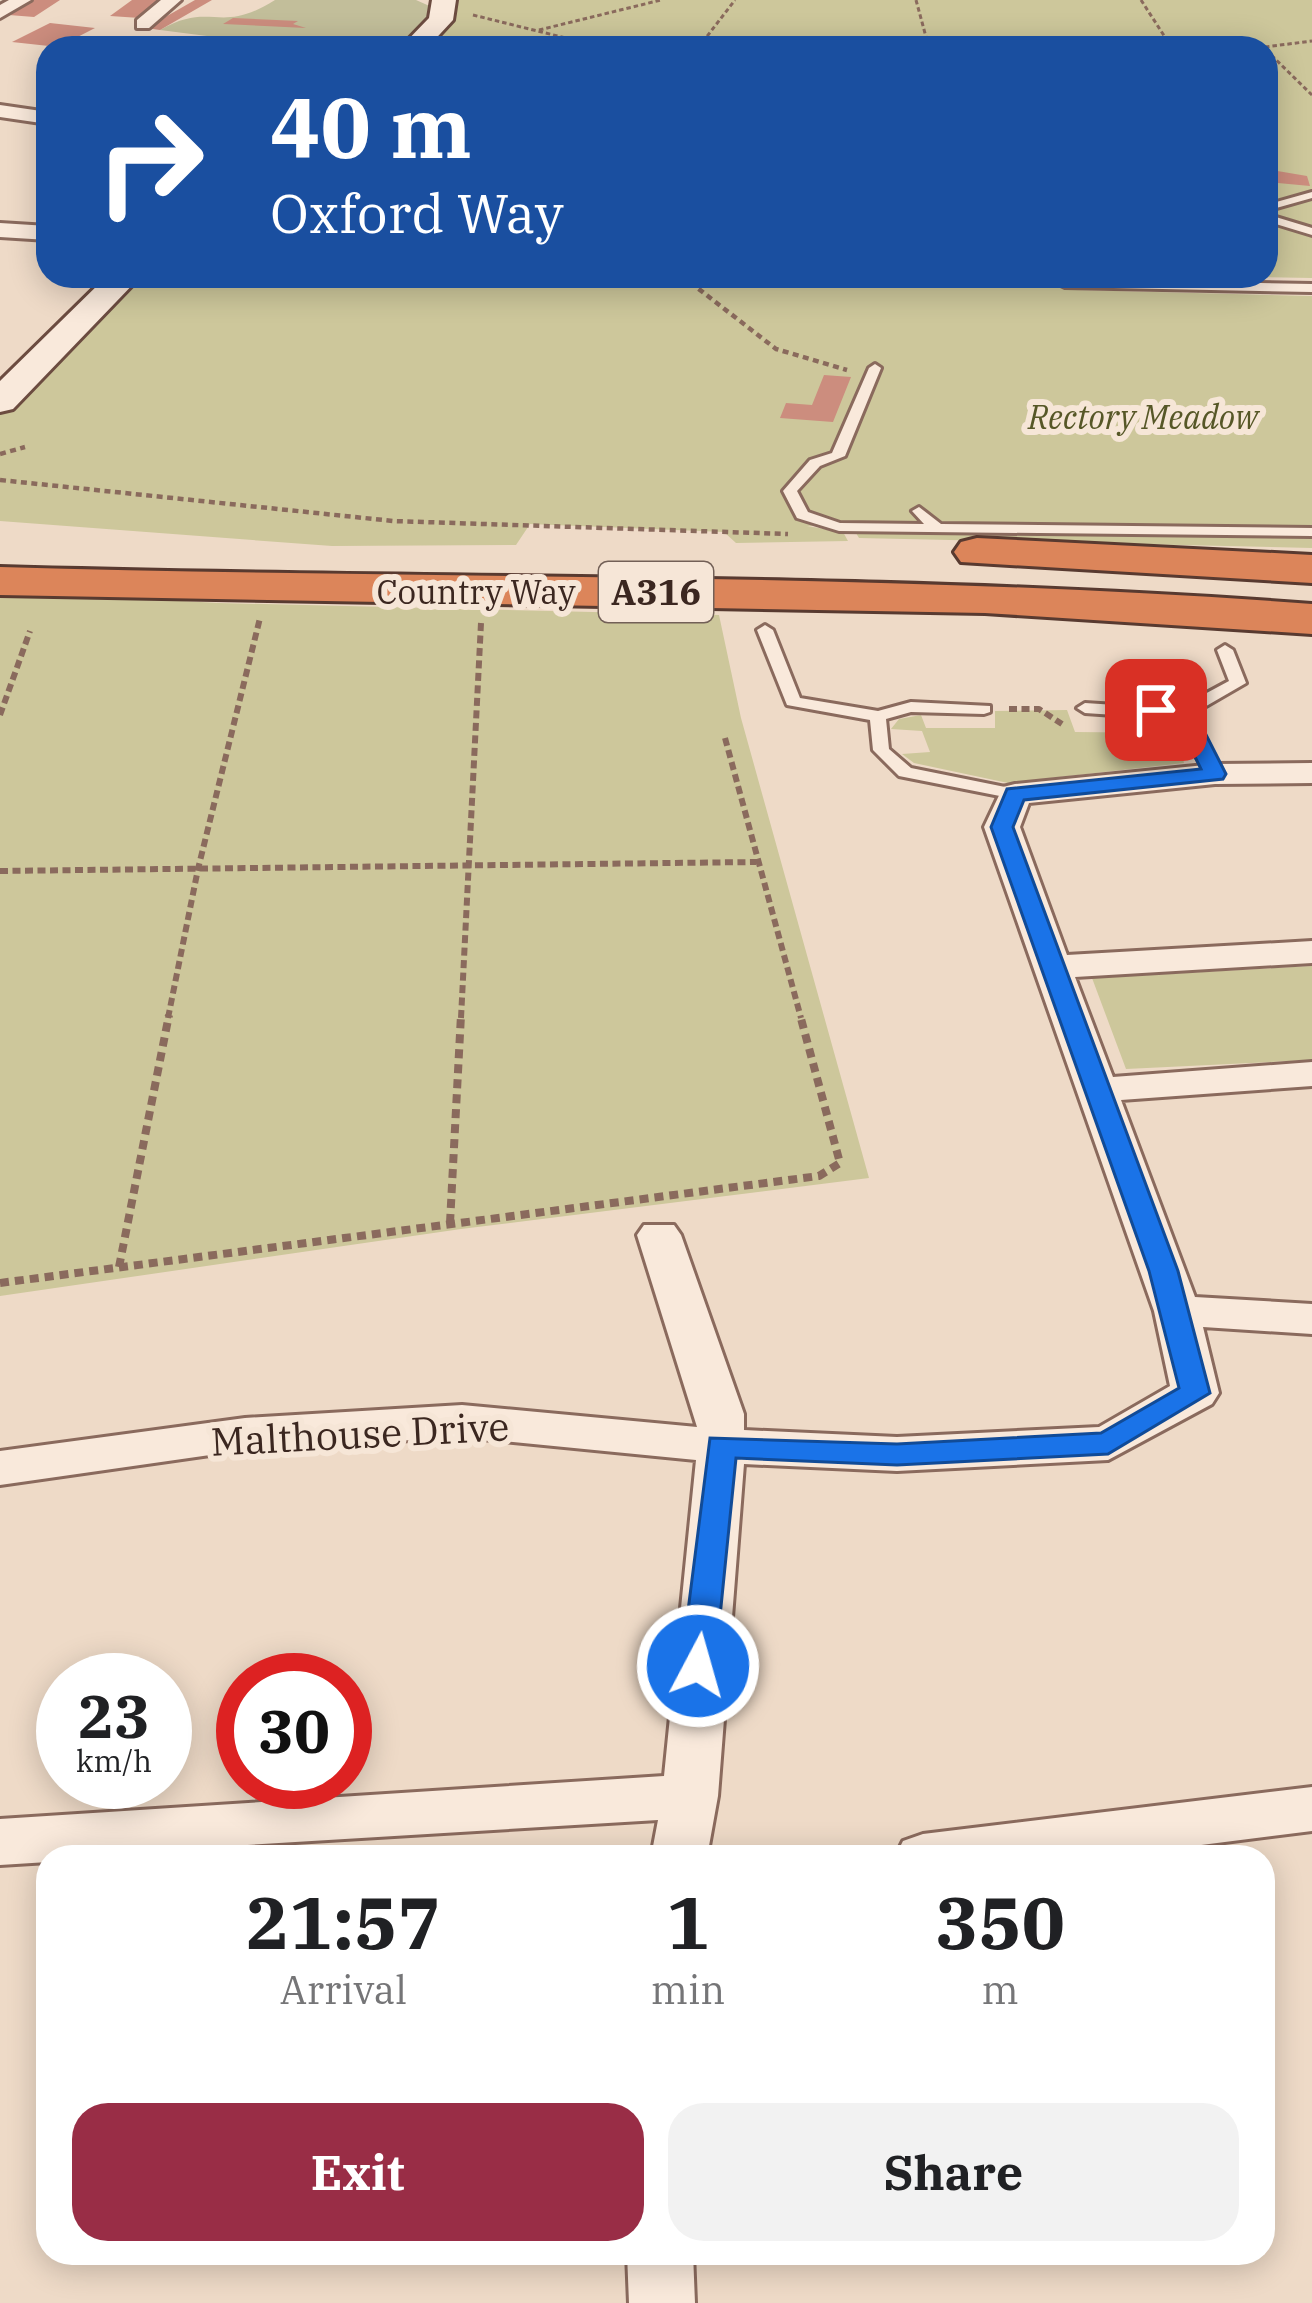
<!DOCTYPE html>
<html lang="en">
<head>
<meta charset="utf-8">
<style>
  :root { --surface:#fff; --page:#f2f2f2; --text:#202124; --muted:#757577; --accent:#992d46 }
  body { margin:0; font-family:"IBM Plex Serif",serif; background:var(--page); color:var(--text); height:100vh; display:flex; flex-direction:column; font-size:45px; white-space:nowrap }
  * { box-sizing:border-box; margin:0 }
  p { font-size:39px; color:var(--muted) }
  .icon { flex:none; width:66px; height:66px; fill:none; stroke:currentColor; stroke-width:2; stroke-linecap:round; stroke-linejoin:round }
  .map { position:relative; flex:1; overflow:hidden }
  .side { position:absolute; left:36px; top:1845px; width:1239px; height:420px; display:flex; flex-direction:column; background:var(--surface); border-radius:36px; box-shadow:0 6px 30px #0003 }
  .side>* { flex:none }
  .top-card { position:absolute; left:36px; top:36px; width:1242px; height:252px; border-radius:36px; box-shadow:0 6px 30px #0003; background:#1a4fa0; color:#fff; overflow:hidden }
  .speed { position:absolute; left:36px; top:1653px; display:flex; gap:24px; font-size:60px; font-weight:700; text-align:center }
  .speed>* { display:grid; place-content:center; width:156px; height:156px; border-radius:50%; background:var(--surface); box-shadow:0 6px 30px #0003; line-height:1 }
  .speed small { font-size:30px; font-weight:400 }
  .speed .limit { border:18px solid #d22; background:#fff; color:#111 }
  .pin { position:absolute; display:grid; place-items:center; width:102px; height:102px; color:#fff; margin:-51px; border-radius:24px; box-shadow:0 6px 18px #0006 }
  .me { position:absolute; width:132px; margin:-66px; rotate:6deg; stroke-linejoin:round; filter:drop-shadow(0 0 9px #0008) }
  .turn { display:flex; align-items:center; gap:42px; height:252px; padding:0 36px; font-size:54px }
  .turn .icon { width:156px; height:156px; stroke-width:2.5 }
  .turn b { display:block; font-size:84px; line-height:102px }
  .eta { display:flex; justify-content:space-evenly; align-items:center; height:204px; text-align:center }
  .eta b { font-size:72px; font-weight:800; line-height:84px }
  .action { display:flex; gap:24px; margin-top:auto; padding:24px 36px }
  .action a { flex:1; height:138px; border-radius:36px; background:var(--accent); color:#fff; font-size:48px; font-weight:800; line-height:138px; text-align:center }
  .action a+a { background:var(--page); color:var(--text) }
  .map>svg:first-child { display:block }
  .green { fill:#cdc79b }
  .cemetery { fill:#c2be9a }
  .building { fill:#cc8d7e }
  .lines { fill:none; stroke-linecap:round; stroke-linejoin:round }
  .lane-casing { stroke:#8a6a5d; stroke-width:6 }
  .street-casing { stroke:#8a6a5d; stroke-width:6 }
  .secondary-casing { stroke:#6c4c40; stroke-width:6 }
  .highway-casing { stroke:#583a30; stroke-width:6 }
  .path-far3 { stroke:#8a6a5d; stroke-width:3; stroke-dasharray:4.5 3; stroke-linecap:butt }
  .path-far2 { stroke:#8a6a5d; stroke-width:4.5; stroke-dasharray:6 4.5; stroke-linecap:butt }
  .path-far1 { stroke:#8a6a5d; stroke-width:6; stroke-dasharray:8 4.5; stroke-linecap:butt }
  .path { stroke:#8a6a5d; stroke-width:8; stroke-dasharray:9 6; stroke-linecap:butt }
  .lane { fill:#f9e9db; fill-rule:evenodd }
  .street { fill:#f9e9db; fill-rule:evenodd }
  .secondary { fill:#f9e9db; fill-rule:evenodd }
  .highway { fill:#dc855a; fill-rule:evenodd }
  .route { fill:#1a73e8; stroke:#114b97; stroke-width:3 }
  .labels { text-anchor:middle; stroke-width:12; stroke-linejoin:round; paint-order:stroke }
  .far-park-label { font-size:33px; font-style:italic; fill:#565727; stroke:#f6e6d7 }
  .far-street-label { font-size:33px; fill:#3b2720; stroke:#f6e6d7 }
  .shield { fill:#f6e6d7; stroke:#736057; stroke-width:3 }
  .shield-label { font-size:36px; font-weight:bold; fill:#3b2720 }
  .street-label { font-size:39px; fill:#3b2720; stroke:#f6e6d7 }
</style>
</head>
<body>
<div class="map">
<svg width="1312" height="2303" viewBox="0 0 1312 2303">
  <rect width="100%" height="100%" fill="#eedac7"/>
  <!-- green -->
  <path class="green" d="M 453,0 L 1312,0 L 1312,278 L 1185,276 L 1266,276 L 1266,48 L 423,48 Z
    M 144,276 L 1048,276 L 1079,283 L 1077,290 L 1312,296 L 1312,548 L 859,538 L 851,525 L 807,526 L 843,532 L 848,541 L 736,543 L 724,532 L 530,524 L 516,545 L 332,546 L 0,521 L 0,411 L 27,397 Z
    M 0,591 L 219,603 L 719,615 L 741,718 L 869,1178 L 461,1229 L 0,1296 Z
    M 1067,710 L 1075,732 L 1176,733 L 1184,763 L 1008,783 L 914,763 L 902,754 L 930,752 L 922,731 L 891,729 L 899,719 L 921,715 L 926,728 L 995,728 L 995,711 Z
    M 1312,966 L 1312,1060 L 1126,1069 L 1092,978 Z"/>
  <!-- cemetery -->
  <path class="cemetery" d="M 275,0 L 416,0 L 434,8 L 399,48 L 300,48 L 160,30 C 213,0 218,36 275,0 Z"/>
  <!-- building -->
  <path class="building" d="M 33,0 L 60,0 L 34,17 L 9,15 Z
    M 132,0 L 163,0 L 140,18 L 110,16 Z
    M 195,0 L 212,0 L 160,30 L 146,28 Z
    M 233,18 L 298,21 L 293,24 L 306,28 L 223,24 Z
    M 50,23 L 95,28 L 58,47 L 12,42 Z
    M 1266,169 L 1307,176 L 1310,186 L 1266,182 Z
    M 824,375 L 851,377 L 833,422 L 780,418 L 786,403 L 812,405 Z"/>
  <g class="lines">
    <!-- lane casing -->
    <g class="lane-casing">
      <path id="lane" d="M 1312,192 L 1312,198 L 1266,211 L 1266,205 Z
        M 1266,214 L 1312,228 L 1312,235 L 1266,221 Z
        M 1042,276 L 1067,279 L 1312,284 L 1312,292 L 1065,287 Z
        M 875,364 L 881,368 L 845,456 L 820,466 L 797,491 L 808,512 L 840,523 L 924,524 L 912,511 L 919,507 L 941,524 L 1312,528 L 1312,536 L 839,531 L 797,518 L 783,491 L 810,460 L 832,453 L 869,368 Z
        M 765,625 L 773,630 L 800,698 L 878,711 L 911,702 L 990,706 L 990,712 L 984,714 L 911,712 L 886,719 L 889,749 L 911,768 L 1015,789 L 1024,794 L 1015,799 L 899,776 L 873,750 L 870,720 L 787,705 L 757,630 Z
        M 1225,645 L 1233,650 L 1246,683 L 1189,716 L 1224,774 L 1221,778 L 1209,778 L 1174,719 L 1085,713 L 1077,708 L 1085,703 L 1177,709 L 1229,681 L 1217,650 Z"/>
    </g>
    <!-- street casing -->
    <g class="street-casing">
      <path id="street" d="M 9,0 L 31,0 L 0,18 L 0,5 Z
        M 161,0 L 181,0 L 149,28 L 137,28 L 137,20 Z
        M 0,105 L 48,112 L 48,124 L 0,117 Z
        M 0,223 L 48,226 L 48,240 L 0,237 Z
        M 1312,763 L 1312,783 L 1215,784 L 1029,803 L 1020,827 L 1067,955 L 1312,941 L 1312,963 L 1075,977 L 1113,1077 L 1312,1062 L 1312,1086 L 1121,1100 L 1195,1297 L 1312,1304 L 1312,1334 L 1203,1327 L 1219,1393 L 1212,1404 L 1108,1460 L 897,1471 L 744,1464 L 718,1796 L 707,1857 L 651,1857 L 658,1820 L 48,1857 L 48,1862 L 0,1865 L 0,1819 L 664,1776 L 696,1460 L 462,1437 L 245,1450 L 0,1485 L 0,1451 L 245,1418 L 462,1405 L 697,1427 L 637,1235 L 644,1225 L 674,1225 L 681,1235 L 744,1414 L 744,1430 L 897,1437 L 1099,1427 L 1170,1386 L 1154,1311 L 984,827 L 1003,787 L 1015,784 L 1215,764 Z
        M 1312,1787 L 1312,1831 L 1107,1857 L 895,1857 L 903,1841 L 923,1834 Z
        M 627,2253 L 693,2253 L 695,2303 L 629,2303 Z"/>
    </g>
    <!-- secondary casing -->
    <g class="secondary-casing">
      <path id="secondary" d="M 432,0 L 456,0 L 453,20 L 427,48 L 400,48 L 429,18 Z
        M 107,276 L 141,276 L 13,409 L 0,412 L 0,381 Z"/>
    </g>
    <!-- highway casing -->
    <g class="highway-casing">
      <path id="highway" d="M 977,538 L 1312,555 L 1312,583 L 961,562 L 954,552 L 961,542 Z
        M 0,567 C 438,580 875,571 1312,604 L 1312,634 L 985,613 L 0,595 Z"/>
    </g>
    <!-- path-far3 -->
    <path class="path-far3" d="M 916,0 L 929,48
      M 1141,0 L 1172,48
      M 473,15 L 606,48
      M 539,30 L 661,0
      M 1265,47 L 1312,41
      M 541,48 L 567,38
      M 698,48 L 735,0
      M 1266,50 L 1312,95"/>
    <!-- path-far2 -->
    <path class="path-far2" d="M 682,276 L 776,349 L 847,370
      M 0,454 L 25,447
      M 0,480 L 393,521 L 788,534"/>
    <!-- path-far1 -->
    <path class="path-far1" d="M 1009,709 L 1039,709 L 1062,724
      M 0,715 L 30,631
      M 725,738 L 801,1018
      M 0,871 L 756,862
      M 168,1018 L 198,869 L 260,618
      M 461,1018 L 481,623"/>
    <!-- path -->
    <path class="path" d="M 450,1223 L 461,1015
      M 119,1267 L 169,1015
      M 0,1283 L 819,1176 L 840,1163 L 800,1015"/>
    <!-- lane -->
    <use href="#lane" class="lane"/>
    <!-- street -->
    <use href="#street" class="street"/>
    <!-- secondary -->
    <use href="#secondary" class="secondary"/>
    <!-- highway -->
    <use href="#highway" class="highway"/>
  </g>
  <!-- route -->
  <path class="route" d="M 1156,704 L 1196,715 L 1226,774 L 1223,779 L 1024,800 L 1013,827 L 1178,1271 L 1210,1393 L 1108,1454 L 897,1465 L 736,1458 L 715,1666 L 710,1675 L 686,1675 L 681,1666 L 710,1438 L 897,1444 L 1101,1433 L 1179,1388 L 1149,1271 L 991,827 L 1007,789 L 1201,769 L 1179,724 L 1148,715 L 1148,706 Z"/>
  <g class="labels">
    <!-- far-park labels -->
    <g class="far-park-label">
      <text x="1143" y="429">Rectory Meadow</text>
    </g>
    <!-- far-street labels -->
    <g class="far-street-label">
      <text x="476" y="604">Country Way</text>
    </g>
    <!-- shield labels -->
    <rect class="shield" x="599" y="562" width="114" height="60" rx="9"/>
    <g class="shield-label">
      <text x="656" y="605">A316</text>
    </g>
    <!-- street labels -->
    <g class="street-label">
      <text transform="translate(360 1434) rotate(-3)" y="14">Malthouse Drive</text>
    </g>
  </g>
</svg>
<div class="speed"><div>23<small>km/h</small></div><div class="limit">30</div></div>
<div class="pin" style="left:1156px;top:710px;background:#d93025"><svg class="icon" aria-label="arrive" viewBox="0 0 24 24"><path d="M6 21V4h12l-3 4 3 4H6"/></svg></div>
<svg class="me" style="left:698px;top:1666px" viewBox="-20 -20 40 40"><circle r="17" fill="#1a73e8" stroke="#fff" stroke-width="3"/><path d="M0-11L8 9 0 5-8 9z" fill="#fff"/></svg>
<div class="top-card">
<div class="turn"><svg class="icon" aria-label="right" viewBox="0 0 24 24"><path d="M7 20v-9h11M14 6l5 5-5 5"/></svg><div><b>40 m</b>Oxford Way</div></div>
</div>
<section class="side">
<div class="eta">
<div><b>21:57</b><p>Arrival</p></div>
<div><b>1</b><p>min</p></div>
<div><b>350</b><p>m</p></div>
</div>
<div class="action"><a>Exit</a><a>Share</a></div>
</section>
</div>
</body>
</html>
